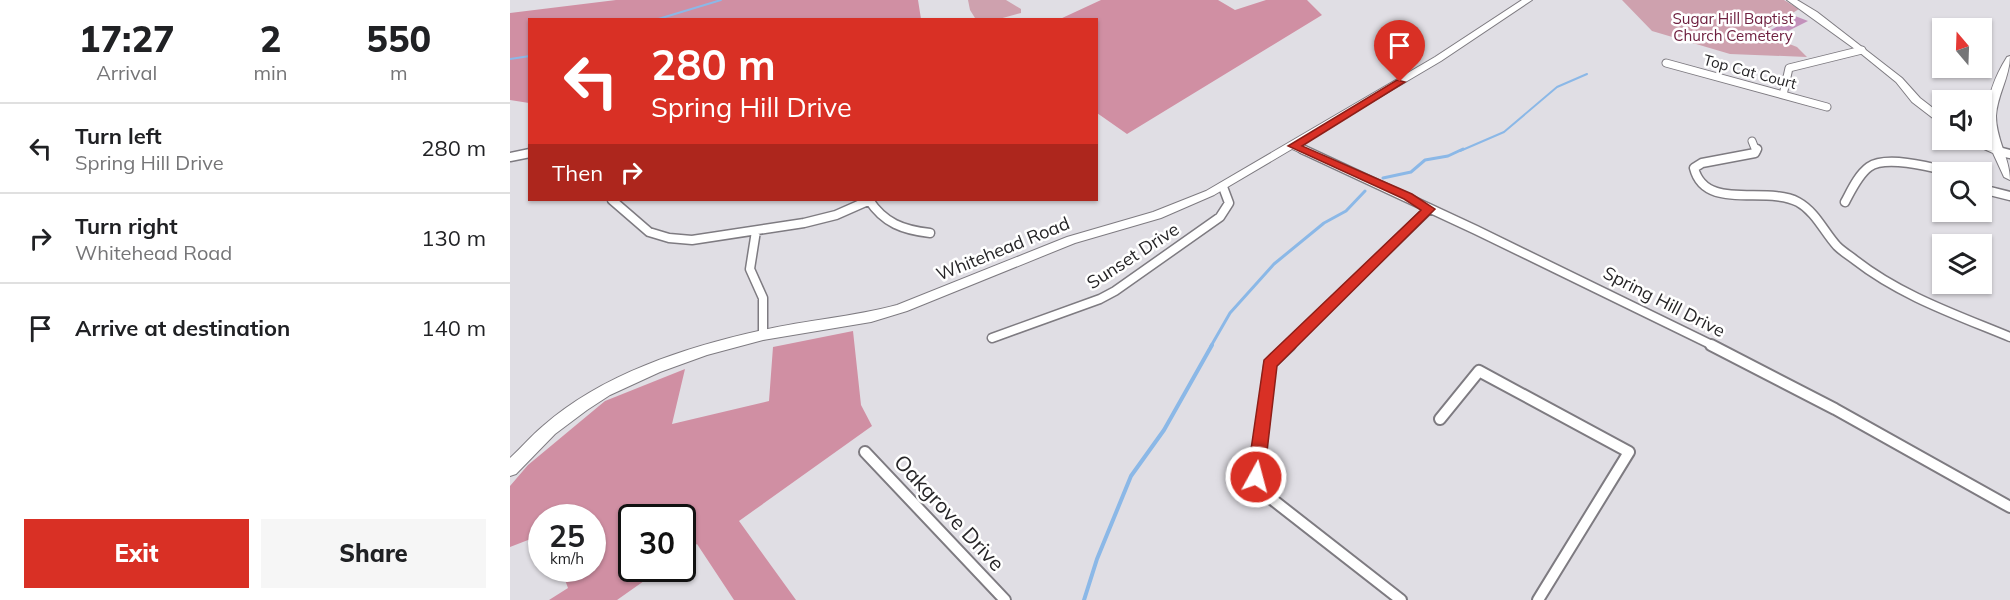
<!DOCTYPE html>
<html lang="en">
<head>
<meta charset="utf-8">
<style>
  :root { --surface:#fff; --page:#f6f6f6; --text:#202124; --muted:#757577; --line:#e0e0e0; --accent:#d93025 }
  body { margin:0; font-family:Mulish,sans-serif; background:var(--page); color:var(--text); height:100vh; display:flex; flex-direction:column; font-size:22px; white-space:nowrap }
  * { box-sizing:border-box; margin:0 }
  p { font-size:20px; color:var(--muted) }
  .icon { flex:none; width:33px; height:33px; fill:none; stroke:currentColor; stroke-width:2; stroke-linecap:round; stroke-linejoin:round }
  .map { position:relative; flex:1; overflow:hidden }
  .drawer { display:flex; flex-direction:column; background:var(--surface); width:510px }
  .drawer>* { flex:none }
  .banner { position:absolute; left:18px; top:18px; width:570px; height:183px; border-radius:0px; box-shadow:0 2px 4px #0004; background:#d93025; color:#fff; overflow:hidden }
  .needle { width:39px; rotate:341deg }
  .fabs { position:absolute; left:1422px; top:18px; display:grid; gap:12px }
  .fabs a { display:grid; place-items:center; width:60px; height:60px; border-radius:0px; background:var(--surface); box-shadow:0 2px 4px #0004; font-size:30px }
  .speed { position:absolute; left:18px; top:504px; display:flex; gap:12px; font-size:30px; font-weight:700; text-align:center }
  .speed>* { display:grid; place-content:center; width:78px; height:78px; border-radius:50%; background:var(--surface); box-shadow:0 2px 4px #0004; line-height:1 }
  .speed small { font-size:15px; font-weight:400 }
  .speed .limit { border:3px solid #111; border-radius:9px; background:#fff; color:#111 }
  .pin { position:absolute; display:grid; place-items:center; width:51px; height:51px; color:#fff; margin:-62px -26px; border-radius:50% 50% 50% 0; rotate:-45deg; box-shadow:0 0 6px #0007 }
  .pin .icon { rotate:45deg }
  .me { position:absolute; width:66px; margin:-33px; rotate:7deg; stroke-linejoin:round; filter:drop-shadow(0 0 4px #0008) }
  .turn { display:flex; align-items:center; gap:21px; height:126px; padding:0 24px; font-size:27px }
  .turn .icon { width:78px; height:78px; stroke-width:2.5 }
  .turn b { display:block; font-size:42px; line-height:51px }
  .then { display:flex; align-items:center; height:57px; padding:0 24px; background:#0003; gap:12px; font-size:22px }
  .eta { display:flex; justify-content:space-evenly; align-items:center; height:102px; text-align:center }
  .eta b { font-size:36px; font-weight:800; line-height:42px }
  .button { display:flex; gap:12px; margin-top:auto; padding:12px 24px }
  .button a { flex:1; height:69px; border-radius:0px; background:var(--accent); color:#fff; font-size:24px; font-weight:800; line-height:69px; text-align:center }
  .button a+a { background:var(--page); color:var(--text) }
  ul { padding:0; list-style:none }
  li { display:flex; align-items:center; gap:18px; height:90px; padding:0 24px; border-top:2px solid var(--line) }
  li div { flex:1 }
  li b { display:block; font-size:22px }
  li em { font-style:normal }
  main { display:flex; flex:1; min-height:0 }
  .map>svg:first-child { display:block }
  .green { fill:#cea1ae }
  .forest { fill:#d08fa3 }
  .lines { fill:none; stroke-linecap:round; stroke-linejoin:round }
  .stream-far2 { stroke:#8bb8e7; stroke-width:2 }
  .stream-far1 { stroke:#8bb8e7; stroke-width:3 }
  .stream { stroke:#8bb8e7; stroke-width:4 }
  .building { fill:#c391bb }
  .street-far2-casing { stroke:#7e7b81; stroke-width:9 }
  .street-far1-casing { stroke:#7e7b81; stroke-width:11 }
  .street-casing { stroke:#7e7b81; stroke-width:14 }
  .secondary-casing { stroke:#7e7b81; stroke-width:2 }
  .street-far2 { stroke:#fff; stroke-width:7 }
  .street-far1 { stroke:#fff; stroke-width:8 }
  .street { stroke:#fff; stroke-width:10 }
  .secondary { fill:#fff; fill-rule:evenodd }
  .route { fill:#d93025; stroke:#8d1f18; stroke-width:1.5 }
  .labels { text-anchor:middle; stroke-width:5; stroke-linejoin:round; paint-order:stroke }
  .far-park-label { font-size:15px; fill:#6f2140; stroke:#fff }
  .far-street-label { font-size:15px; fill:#262527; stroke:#fff }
  .street-label { font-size:18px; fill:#262527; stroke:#fff }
  .near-street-label { font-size:21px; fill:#262527; stroke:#fff }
</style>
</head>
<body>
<main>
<section class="drawer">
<div class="eta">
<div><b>17:27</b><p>Arrival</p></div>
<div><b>2</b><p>min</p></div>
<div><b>550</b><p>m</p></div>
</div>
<ul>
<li><svg class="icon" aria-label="left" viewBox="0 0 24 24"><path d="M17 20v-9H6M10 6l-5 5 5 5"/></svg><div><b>Turn left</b><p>Spring Hill Drive</p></div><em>280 m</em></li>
<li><svg class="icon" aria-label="right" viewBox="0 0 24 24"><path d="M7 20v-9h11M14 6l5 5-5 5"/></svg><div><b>Turn right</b><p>Whitehead Road</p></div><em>130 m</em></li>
<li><svg class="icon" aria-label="arrive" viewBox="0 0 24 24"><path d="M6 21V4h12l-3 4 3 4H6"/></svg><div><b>Arrive at destination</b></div><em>140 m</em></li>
</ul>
<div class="button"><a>Exit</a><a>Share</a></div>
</section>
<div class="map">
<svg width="1500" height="600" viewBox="0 0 1500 600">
  <rect width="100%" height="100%" fill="#e0dee4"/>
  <!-- green -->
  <path class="green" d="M 458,0 L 496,0 L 511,9 L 511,13 L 489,19 L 465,18 L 460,10 Z
    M 1112,0 L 1274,0 L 1289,9 L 1251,33 L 1287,47 L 1297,57 L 1220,54 L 1142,31 Z"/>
  <!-- forest -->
  <path class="forest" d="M 106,0 L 408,0 L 411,19 L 20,20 L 19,103 L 0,100 L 0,13 Z
    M 591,0 L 708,0 L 725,10 L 756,0 L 797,0 L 812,15 L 617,134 L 587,113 L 586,20 L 550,19 Z
    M 343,331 L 351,405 L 362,426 L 229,521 L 286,600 L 224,600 L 187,544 L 173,553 L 172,518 L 122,518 L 122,568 L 151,569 L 107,600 L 39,600 L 58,588 L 51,569 L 82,568 L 82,518 L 32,518 L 31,535 L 0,547 L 0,486 L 18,465 L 95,401 L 175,369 L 162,424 L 259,401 L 263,347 Z"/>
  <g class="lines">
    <!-- stream-far2 -->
    <path class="stream-far2" d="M 145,20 L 211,0
      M 0,59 L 20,56
      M 950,151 L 994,132 L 1047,87 L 1077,74"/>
    <!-- stream-far1 -->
    <path class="stream-far1" d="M 873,178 L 901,172 L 915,160 L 938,156 L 953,149
      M 701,346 L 720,313 L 764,264 L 814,223 L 836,211 L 855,191"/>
    <!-- stream -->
    <path class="stream" d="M 574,600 L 587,559 L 621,476 L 654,430 L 702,345"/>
  </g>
  <!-- building -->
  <path class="building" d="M 1285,16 L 1298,21 L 1272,34 L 1261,30 Z"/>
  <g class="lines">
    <!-- street-far2 casing -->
    <g class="street-far2-casing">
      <path id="street-far2" d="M 1156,63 L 1317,107
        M 1273,95 L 1279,68 L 1352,50
        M 1242,141 L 1246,151
        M 784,146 L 795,151"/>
    </g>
    <!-- street-far1 casing -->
    <g class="street-far1-casing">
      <path id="street-far1" d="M 792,149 L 966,230 L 1204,346
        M 1247,149 L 1245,153 L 1192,163 L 1184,168 C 1195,212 1256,185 1288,202 C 1306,212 1314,232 1327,246 C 1333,252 1340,256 1345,260 C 1391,296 1447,315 1500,337
        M 1488,151 L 1500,154
        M 0,157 L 20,153
        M 1472,189 L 1500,196
        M 102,200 L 139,232 L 159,238 L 182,240 L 294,223 L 326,215 L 360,200
        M 359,200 C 374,223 393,230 420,233
        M 1335,202 C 1341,191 1348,175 1359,167 C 1376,155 1421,167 1441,172
        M 246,231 L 240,269 L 253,298 L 253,335
        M 482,338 L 590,299 L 605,291 L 710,217 L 719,203 L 713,187
        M 778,346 L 919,209"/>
    </g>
    <!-- street casing -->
    <g class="street-casing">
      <path id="street" d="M 780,345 L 760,364 L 746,477 L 754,493 L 891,600
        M 1201,345 L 1325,409 L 1500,507
        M 930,419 L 969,371 L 1119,452 L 1028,600
        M 355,452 L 495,600"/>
    </g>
    <!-- secondary casing -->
    <g class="secondary-casing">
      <path id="secondary" d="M 1012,0 L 1022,0 L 931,61 L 704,195 L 651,218 L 565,243 L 397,311 L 361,322 L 253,340 L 197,355 L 150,372 L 100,395 L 77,410 L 45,434 L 6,474 L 0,476 L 0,458 C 11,448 21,436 33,426 C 92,374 176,347 253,330 C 297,320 343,317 387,305 L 557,237 L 643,212 L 696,191 L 925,57 Z
        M 1277,0 L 1287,0 L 1307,12 L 1392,78 L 1410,98 L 1432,115 L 1432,123 L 1428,122 L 1402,102 L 1386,82 L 1349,52 Z
        M 1500,56 C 1500,77 1487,95 1486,116 C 1486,140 1500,158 1500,180 L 1494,177 L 1483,153 L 1454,140 L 1468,140 L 1480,144 C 1472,112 1480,84 1497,57 Z"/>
    </g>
    <!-- street-far2 -->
    <use href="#street-far2" class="street-far2"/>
    <!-- street-far1 -->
    <use href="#street-far1" class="street-far1"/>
    <!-- street -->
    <use href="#street" class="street"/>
    <!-- secondary -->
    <use href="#secondary" class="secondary"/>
  </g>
  <!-- route -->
  <path class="route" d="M 887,80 L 895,82 L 792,146 L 902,194 L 925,209 L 767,366 L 754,477 L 752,482 L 746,484 L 740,482 L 737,477 L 754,360 L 911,210 L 894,199 L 778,146 Z"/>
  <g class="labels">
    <!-- far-park labels -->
    <g class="far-park-label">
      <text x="1223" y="24">Sugar Hill Baptist<tspan x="1223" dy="17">Church Cemetery</tspan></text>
    </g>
    <!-- far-street labels -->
    <g class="far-street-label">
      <text transform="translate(1240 72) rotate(15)" y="5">Top Cat Court</text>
    </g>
    <!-- street labels -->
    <g class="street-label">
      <text transform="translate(493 249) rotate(-22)" y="6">Whitehead Road</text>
      <text transform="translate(623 256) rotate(-33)" y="6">Sunset Drive</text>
      <text transform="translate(1154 302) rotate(27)" y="6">Spring Hill Drive</text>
    </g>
    <!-- near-street labels -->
    <g class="near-street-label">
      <text transform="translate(439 513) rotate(47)" y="7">Oakgrove Drive</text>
    </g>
  </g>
</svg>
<div class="fabs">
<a><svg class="needle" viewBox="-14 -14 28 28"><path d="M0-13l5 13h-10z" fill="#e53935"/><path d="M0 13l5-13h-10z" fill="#757577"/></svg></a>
<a><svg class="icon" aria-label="sound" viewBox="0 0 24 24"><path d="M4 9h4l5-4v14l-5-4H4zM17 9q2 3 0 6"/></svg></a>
<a><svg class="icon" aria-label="search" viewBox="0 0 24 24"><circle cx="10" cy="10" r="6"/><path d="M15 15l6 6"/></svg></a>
<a><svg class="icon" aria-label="layers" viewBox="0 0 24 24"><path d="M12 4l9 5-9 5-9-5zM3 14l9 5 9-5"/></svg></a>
</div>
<div class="speed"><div>25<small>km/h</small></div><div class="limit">30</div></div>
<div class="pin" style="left:890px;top:82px;background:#d93025"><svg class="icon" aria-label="arrive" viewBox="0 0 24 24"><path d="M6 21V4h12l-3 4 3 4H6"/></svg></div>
<svg class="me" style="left:746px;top:477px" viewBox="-20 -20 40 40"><circle r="17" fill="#d93025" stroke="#fff" stroke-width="3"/><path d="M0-11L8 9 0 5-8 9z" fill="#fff"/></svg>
<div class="banner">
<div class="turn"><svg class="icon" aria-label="left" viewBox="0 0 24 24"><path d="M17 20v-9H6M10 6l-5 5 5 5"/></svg><div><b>280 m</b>Spring Hill Drive</div></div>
<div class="then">Then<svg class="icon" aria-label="right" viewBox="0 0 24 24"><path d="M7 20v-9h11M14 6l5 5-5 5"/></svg></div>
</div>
</div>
</main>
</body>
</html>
